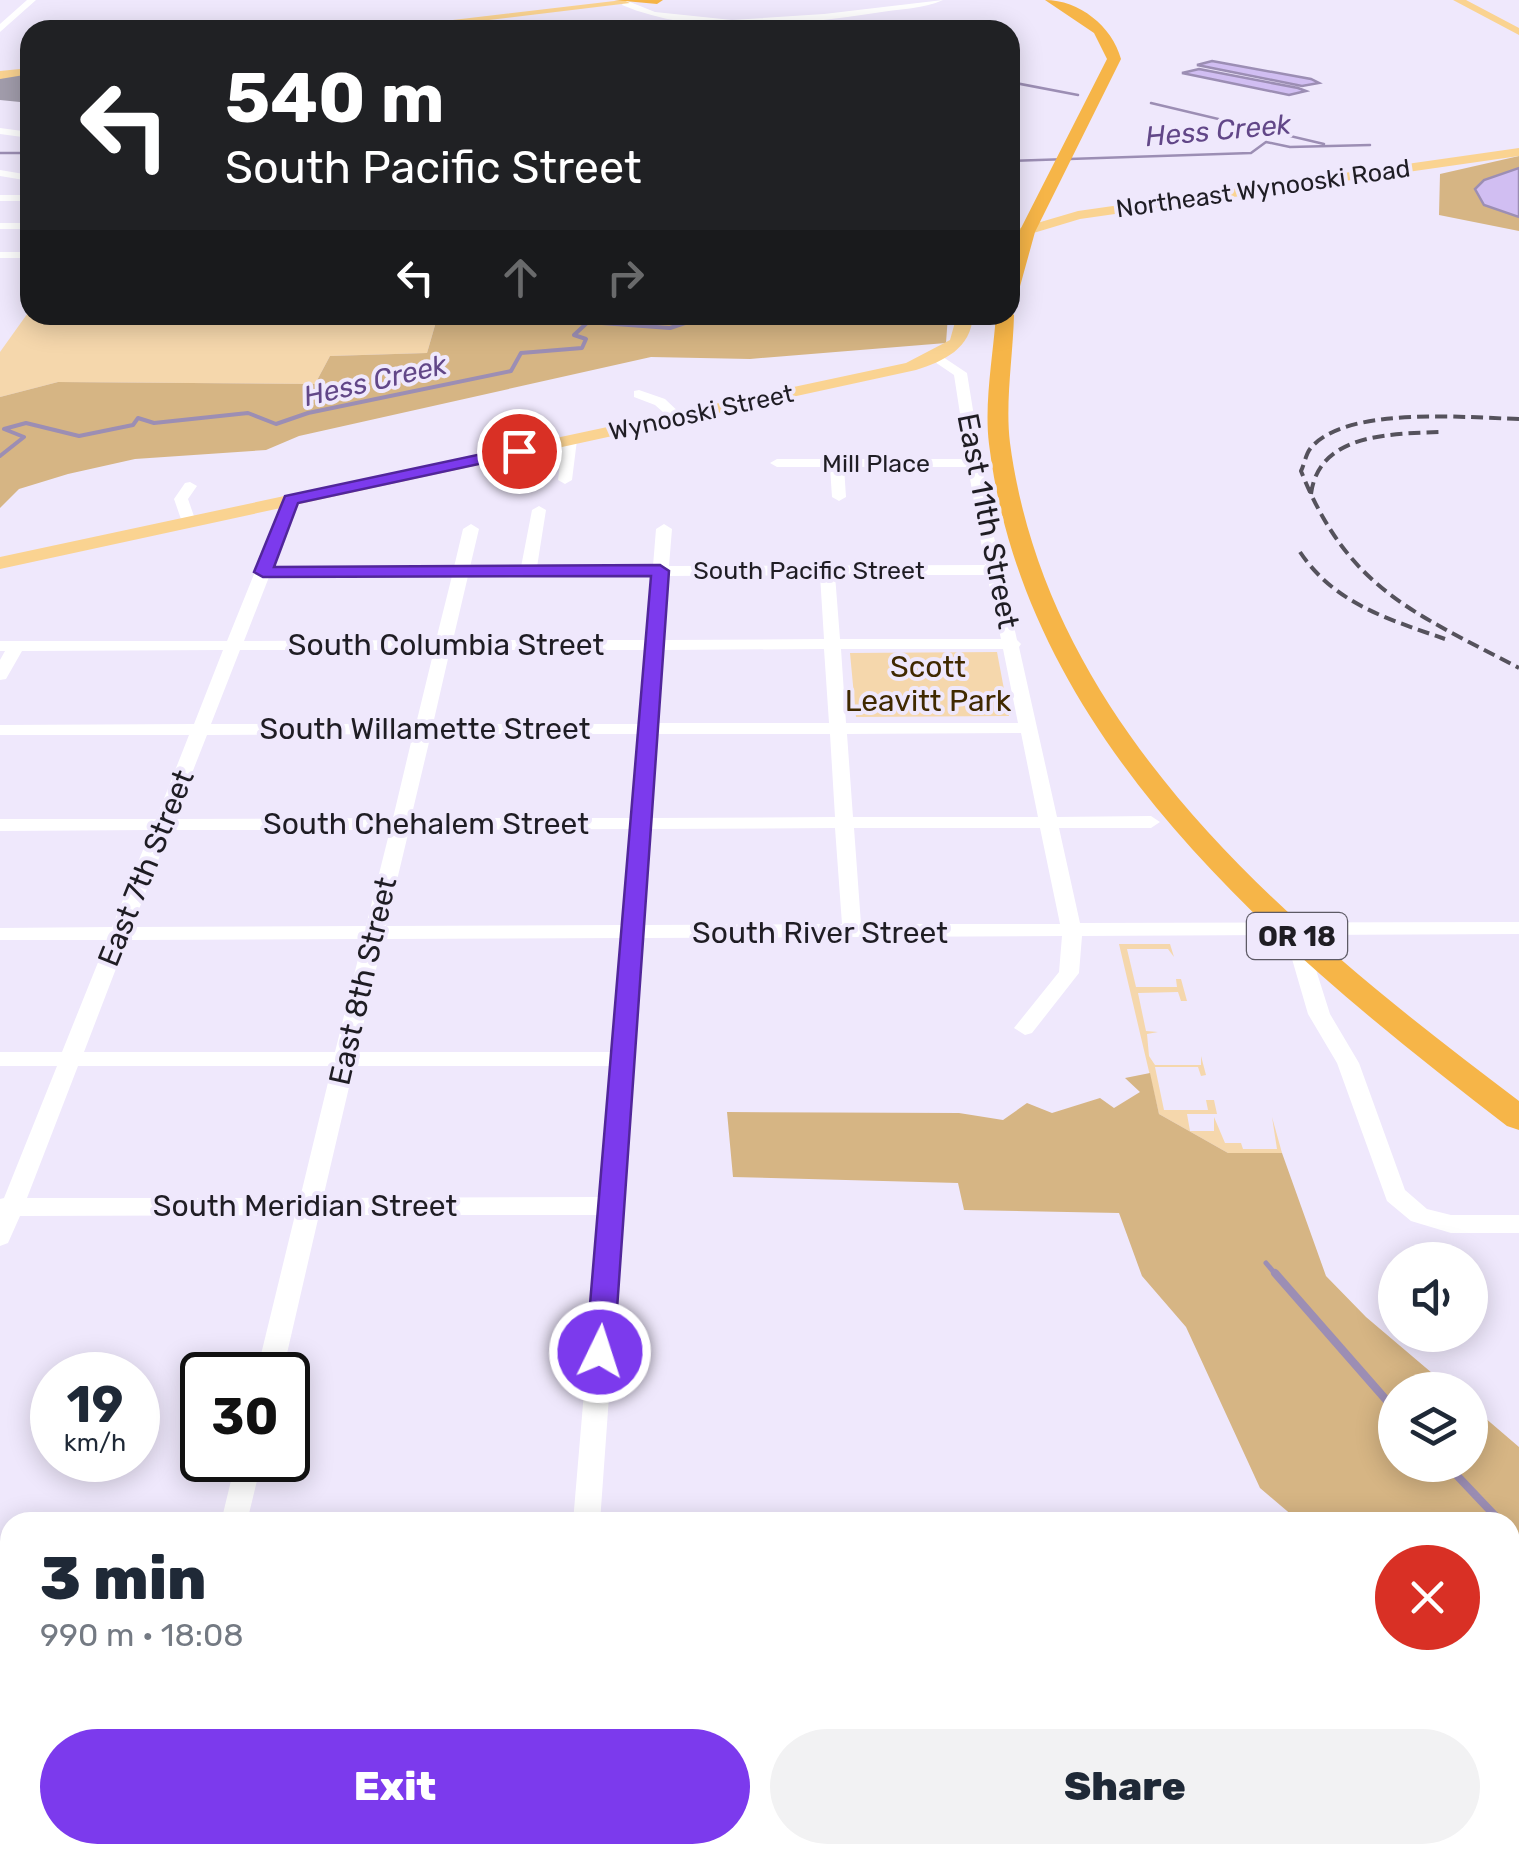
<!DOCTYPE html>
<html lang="en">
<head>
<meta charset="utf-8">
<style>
  :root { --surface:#fff; --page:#f2f2f3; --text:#1f2937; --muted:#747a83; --accent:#7c3aed }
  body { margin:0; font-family:Rubik,sans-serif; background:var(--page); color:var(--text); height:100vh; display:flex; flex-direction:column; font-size:38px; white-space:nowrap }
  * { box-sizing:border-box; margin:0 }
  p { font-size:32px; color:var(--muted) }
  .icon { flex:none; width:55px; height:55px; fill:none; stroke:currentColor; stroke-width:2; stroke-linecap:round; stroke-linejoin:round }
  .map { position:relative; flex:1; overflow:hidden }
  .side { position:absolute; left:0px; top:1512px; width:1520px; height:352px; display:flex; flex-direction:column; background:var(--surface); border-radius:30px 30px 0 0; box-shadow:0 5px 25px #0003 }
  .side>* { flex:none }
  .banner { position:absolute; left:20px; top:20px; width:1000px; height:305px; border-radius:30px; box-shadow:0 5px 25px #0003; background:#202124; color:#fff; overflow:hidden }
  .fabs { position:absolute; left:1378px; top:1242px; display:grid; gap:20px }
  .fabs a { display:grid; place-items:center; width:110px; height:110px; border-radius:50%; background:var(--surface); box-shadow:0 5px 25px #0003; font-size:50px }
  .speed { position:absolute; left:30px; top:1352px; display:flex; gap:20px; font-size:50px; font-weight:700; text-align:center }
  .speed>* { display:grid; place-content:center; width:130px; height:130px; border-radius:50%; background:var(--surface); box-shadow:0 5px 25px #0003; line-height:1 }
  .speed small { font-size:25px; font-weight:400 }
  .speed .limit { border:5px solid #111; border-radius:15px; background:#fff; color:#111 }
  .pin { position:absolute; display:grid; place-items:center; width:85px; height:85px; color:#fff; margin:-42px; border:5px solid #fff; border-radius:50%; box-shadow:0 2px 10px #0007 }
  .me { position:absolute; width:110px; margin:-55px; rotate:4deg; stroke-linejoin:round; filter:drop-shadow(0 0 8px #0008) }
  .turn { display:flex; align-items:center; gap:35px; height:210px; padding:0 40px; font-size:45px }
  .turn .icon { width:130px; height:130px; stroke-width:2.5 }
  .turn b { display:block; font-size:70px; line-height:85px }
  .lanes { display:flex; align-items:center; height:95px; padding:0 40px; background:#0003; justify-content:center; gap:50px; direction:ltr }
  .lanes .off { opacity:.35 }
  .round { display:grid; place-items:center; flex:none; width:105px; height:105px; border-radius:52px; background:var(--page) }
  .headline { display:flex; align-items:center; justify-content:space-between; height:170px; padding:0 40px }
  h1 { font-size:60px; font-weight:800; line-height:75px }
  .button { display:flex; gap:20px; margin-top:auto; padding:20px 40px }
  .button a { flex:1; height:115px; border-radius:60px; background:var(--accent); color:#fff; font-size:40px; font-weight:800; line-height:115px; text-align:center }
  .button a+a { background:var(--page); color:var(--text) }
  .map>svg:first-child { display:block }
  .green { fill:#f5d7ac }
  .forest { fill:#d6b584 }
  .water { fill:#d1bef2; stroke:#9c8eb4; stroke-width:2.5 }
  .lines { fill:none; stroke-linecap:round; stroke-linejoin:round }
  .stream-far3 { stroke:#9c8eb4; stroke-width:2.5 }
  .stream-far2 { stroke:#9c8eb4; stroke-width:4 }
  .stream-far1 { stroke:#9c8eb4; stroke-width:5 }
  .stream { stroke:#9c8eb4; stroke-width:8 }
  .taxiway { fill:#a29dac; fill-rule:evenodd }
  .runway { fill:#a29dac; fill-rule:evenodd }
  .minor { fill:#fff; fill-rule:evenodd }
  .major { fill:#fad391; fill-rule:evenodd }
  .highway { fill:#f6b548; fill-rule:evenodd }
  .rail { stroke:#55525c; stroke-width:4; stroke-dasharray:12 6; stroke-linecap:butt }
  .route { fill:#7c3aed; stroke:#51269a; stroke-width:2.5 }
  .labels { text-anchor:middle; stroke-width:8; stroke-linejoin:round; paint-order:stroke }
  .far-street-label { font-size:25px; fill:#1f1d24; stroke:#efe8fc }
  .far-water-label { font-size:28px; font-style:italic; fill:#624788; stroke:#efe8fc }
  .shield { fill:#efe8fc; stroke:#5d5a65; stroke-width:2.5 }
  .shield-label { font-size:28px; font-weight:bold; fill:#1f1d24 }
  .street-label { font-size:30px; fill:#1f1d24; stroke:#efe8fc }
  .park-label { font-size:30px; fill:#402900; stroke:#efe8fc }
</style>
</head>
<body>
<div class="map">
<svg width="1519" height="1864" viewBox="0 0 1519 1864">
  <rect width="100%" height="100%" fill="#efe8fc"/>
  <!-- green -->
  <path class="green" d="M 30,310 L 30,315 L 438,315 L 427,353 L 330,356 L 315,384 L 58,382 L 0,397 L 0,352 Z
    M 997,652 L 1009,716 L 856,717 L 850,653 Z
    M 1119,944 L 1170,944 L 1174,957 L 1168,949 L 1127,949 L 1136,987 L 1177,987 L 1176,979 L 1181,979 L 1187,1001 L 1181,1001 L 1178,992 L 1138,993 L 1146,1031 L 1158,1032 L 1147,1034 L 1149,1056 L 1155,1065 L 1201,1065 L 1201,1056 L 1206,1075 L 1201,1076 L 1198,1067 L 1155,1067 L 1164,1110 L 1208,1110 L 1206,1100 L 1214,1100 L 1217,1114 L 1187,1114 L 1190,1131 L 1214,1131 L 1214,1117 L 1225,1143 L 1241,1143 L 1243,1149 L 1277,1149 L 1272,1117 L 1282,1153 L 1228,1153 L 1159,1114 Z
    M 131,1855 L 504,1855 L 497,1864 L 129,1864 Z"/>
  <!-- forest -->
  <path class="forest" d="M 1519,156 L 1519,231 L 1439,215 L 1440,174 Z
    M 438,315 L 948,315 L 946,343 L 750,359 L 651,357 L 299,436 L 266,450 L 135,459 L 68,474 L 19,489 L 0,508 L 0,397 L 58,382 L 315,384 L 330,356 L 427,353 Z
    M 1150,1073 L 1159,1114 L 1228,1153 L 1282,1153 L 1326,1276 L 1366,1317 L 1452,1390 L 1395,1390 L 1395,1465 L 1470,1465 L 1470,1405 L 1519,1447 L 1519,1684 L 1510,1678 L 1510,1522 L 1300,1522 L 1260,1488 L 1186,1327 L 1142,1276 L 1119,1213 L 964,1210 L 958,1183 L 733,1177 L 727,1112 L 959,1113 L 1003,1120 L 1027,1103 L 1052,1113 L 1100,1098 L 1114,1108 L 1140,1092 L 1125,1078 Z"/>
  <!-- water -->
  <path class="water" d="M 1212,61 L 1311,79 L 1319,83 L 1302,86 L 1197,65 Z
    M 1199,69 L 1298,88 L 1306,91 L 1289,95 L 1182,73 Z
    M 1519,168 L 1519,217 L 1484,205 L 1475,189 L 1484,180 Z"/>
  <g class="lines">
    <!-- stream-far3 -->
    <path class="stream-far3" d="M 1010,82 L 1078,95
      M 1151,103 L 1324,144
      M 0,153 L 30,153
      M 1010,161 L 1251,153 L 1266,142 L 1290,147 L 1370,145"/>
    <!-- stream-far2 -->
    <path class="stream-far2" d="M 0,456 L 24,437 L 4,429 L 26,423 L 79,436 L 133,425 L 138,418 L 154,423 L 248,413 L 276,424 L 308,413 L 511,371 L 521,353 L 582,348 L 586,339 L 574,335 L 588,322 L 670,328 L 694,320 L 769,315"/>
    <!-- stream-far1 -->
    <path class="stream-far1" d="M 1266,1263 L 1277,1276"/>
    <!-- stream -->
    <path class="stream" d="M 1275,1273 L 1395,1410
      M 1447,1465 L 1501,1522
      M 1510,1532 L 1519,1541"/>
    <!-- taxiway -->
    <path class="taxiway" d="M 11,75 L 30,76 L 30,88 L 0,91 L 0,80 Z"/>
    <!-- runway -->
    <path class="runway" d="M 0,72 L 30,73 L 30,103 L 0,100 Z"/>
    <!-- minor -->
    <path class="minor" d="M 27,0 L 36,0 L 0,32 L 0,24 Z
      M 625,0 L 655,12 L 732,20 L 824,14 L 943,0 C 924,9 897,9 875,13 C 793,25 701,38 622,5 Z
      M 0,128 L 30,132 L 30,138 L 0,134 Z
      M 0,170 L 30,175 L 30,181 L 0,176 Z
      M 0,195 L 30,195 L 30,201 L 0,201 Z
      M 0,223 L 30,223 L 30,229 L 0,229 Z
      M 0,252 L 28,252 L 30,258 L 0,258 Z
      M 937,353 L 967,373 L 992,528 L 1017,640 L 1021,644 L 1019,647 L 1057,817 L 1151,816 L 1160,822 L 1151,828 L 1059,828 L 1080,923 L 1519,922 L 1519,934 L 1305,935 L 1330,1014 L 1359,1063 L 1405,1190 L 1427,1209 L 1451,1215 L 1519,1215 L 1519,1233 L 1451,1233 L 1411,1221 L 1387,1201 L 1337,1063 L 1308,1014 L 1285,935 L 1082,936 L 1079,973 L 1032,1033 L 1025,1035 L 1014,1028 L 1059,972 L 1062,936 L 642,938 L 600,1522 L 573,1522 L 599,1215 L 319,1215 L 282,1375 L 256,1375 L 295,1215 L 20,1216 L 8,1243 L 0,1246 L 0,1199 L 4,1198 L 57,1066 L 0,1066 L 0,1052 L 62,1052 L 107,940 L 0,940 L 0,928 L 112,927 L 151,830 L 0,831 L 0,819 L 156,819 L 189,735 L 0,735 L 0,725 L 194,724 L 223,650 L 22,651 L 6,679 L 0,680 L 0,660 L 5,651 L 0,651 L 0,641 L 227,641 L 284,500 L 291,496 L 298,500 L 272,567 L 454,567 L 463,529 L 471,524 L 479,529 L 470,567 L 521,567 L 532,510 L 539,506 L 546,510 L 537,567 L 653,566 L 656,529 L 664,524 L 672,529 L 669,566 L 985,565 L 968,467 L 844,467 L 846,497 L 839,501 L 832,497 L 830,467 L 777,467 L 770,463 L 777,459 L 967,459 L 954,375 L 932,360 L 931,357 ZM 820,575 L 824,639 L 664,640 L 668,576 ZM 835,575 L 987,575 L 1001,639 L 840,639 ZM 452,576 L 436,640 L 244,641 L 269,577 ZM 468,576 L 653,576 L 647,640 L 453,640 ZM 824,649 L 829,723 L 658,723 L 663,650 ZM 841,649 L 1003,649 L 1018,723 L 846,723 ZM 240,650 L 434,650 L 416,724 L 211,724 ZM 450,650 L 646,650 L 640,724 L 433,724 ZM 1021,733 L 1038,817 L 853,817 L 847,734 ZM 413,734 L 393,818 L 174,819 L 207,735 ZM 431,734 L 639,734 L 632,818 L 411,818 ZM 657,734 L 830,734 L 835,817 L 651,818 ZM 835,828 L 842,924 L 643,925 L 650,829 ZM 854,828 L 1040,828 L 1060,924 L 861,924 ZM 631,829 L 623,925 L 386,926 L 409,830 ZM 170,830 L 390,830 L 366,926 L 132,927 ZM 622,938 L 613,1052 L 357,1052 L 383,939 ZM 363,939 L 335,1052 L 84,1052 L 127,940 ZM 78,1066 L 332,1066 L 300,1198 L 27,1198 ZM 354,1066 L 612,1066 L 601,1197 L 323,1198 Z
      M 639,390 L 665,399 L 684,417 L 672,420 L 655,405 L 634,397 L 634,391 Z
      M 570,436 L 577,440 L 572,480 L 565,484 L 558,480 L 563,440 Z
      M 190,482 L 197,486 L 188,499 L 196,522 L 189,526 L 182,522 L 174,499 L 185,483 Z
      M 236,1460 L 262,1460 L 247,1522 L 221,1522 Z
      M 1510,1622 L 1519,1622 L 1519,1648 L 1510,1648 Z
      M 1510,1747 L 1519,1750 L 1519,1786 L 1510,1782 Z
      M 547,1855 L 579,1855 L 578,1864 L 546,1864 Z
      M 1001,1855 L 1033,1855 L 1034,1864 L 1002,1864 Z"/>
    <!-- major -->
    <path class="major" d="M 623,0 L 630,3 L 405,30 L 368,30 Z
      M 1453,0 L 1466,0 L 1519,28 L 1519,35 Z
      M 30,68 L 30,74 L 0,79 L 0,71 Z
      M 1519,148 L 1519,156 L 1080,219 L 1010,240 L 1010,231 L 1078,211 Z
      M 957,315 L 973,315 C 971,349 944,361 916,370 L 0,569 L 0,557 L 906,363 L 950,340 Z"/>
    <!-- highway -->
    <path class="highway" d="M 614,0 L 663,0 L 657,4 Z
      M 1045,0 C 1079,0 1112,26 1121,59 L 1035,232 L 1019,290 L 1010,295 L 1010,260 L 1019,232 L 1107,59 L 1094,33 Z
      M 1010,311 L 1014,315 C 1013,356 1005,403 1010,443 C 1049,735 1299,935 1519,1101 L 1519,1130 L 1507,1126 C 1283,953 1026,745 989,444 C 984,403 993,356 996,315 L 1010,315 Z"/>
    <!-- rail -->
    <path class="rail" d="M 1519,419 C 1469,418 1344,405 1310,449 C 1306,454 1304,465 1301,471 C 1348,589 1413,612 1519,668
      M 1311,494 C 1319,433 1391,434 1440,432
      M 1300,552 C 1335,604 1388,619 1445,639"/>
  </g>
  <!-- route -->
  <path class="route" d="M 519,446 L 527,451 L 525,454 L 298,503 L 274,567 L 660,565 L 669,571 L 614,1352 L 610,1360 L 590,1360 L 586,1352 L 651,576 L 263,577 L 254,572 L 285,496 Z"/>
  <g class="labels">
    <!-- far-street labels -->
    <g class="far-street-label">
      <text transform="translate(1263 188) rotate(-8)" y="9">Northeast Wynooski Road</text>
      <text transform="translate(701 412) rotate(-12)" y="9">Wynooski Street</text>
      <text x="876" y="472">Mill Place</text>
      <text x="809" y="579">South Pacific Street</text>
    </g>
    <!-- far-water labels -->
    <g class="far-water-label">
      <text transform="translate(1218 130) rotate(-5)" y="10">Hess Creek</text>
      <text transform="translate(375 380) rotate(-13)" y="10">Hess Creek</text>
    </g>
    <!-- shield labels -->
    <rect class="shield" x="1247" y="913" width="100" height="46" rx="8"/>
    <g class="shield-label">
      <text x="1297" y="946">OR 18</text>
    </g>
    <!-- street labels -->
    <g class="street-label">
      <text transform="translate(988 521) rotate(79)" y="10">East 11th Street</text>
      <text x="446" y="655">South Columbia Street</text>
      <text x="425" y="739">South Willamette Street</text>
      <text x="426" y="834">South Chehalem Street</text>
      <text transform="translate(146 868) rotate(-68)" y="10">East 7th Street</text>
      <text x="820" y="943">South River Street</text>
      <text transform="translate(363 981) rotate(-77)" y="10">East 8th Street</text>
      <text x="305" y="1216">South Meridian Street</text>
    </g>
    <!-- park labels -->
    <g class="park-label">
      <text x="928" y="677">Scott<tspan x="928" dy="34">Leavitt Park</tspan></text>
    </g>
  </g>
</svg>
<div class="fabs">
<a><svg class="icon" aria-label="sound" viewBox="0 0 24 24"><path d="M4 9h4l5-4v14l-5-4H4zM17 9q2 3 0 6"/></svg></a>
<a><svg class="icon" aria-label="layers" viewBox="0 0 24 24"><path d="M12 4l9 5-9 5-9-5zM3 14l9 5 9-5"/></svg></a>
</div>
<div class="speed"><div>19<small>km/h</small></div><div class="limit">30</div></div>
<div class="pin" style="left:519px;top:451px;background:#d93025"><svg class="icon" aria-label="arrive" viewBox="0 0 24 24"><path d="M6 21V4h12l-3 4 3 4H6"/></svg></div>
<svg class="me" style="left:600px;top:1352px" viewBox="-20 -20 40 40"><circle r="17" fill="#7c3aed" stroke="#fff" stroke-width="3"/><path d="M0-11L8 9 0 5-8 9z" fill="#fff"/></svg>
<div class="banner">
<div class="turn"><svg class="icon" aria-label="left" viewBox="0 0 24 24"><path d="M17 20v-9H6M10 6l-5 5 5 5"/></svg><div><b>540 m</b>South Pacific Street</div></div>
<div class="lanes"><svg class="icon" aria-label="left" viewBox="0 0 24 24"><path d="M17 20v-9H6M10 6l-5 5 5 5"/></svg><svg class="icon off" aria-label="ahead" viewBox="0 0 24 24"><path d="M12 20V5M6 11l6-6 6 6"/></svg><svg class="icon off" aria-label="right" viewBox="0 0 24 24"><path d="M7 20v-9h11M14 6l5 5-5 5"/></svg></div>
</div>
<section class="side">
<div class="headline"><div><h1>3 min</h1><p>990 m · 18:08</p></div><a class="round" style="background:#d93025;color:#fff"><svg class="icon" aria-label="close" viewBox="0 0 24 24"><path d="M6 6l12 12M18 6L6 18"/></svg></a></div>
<div class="button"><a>Exit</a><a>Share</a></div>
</section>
</div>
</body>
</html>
